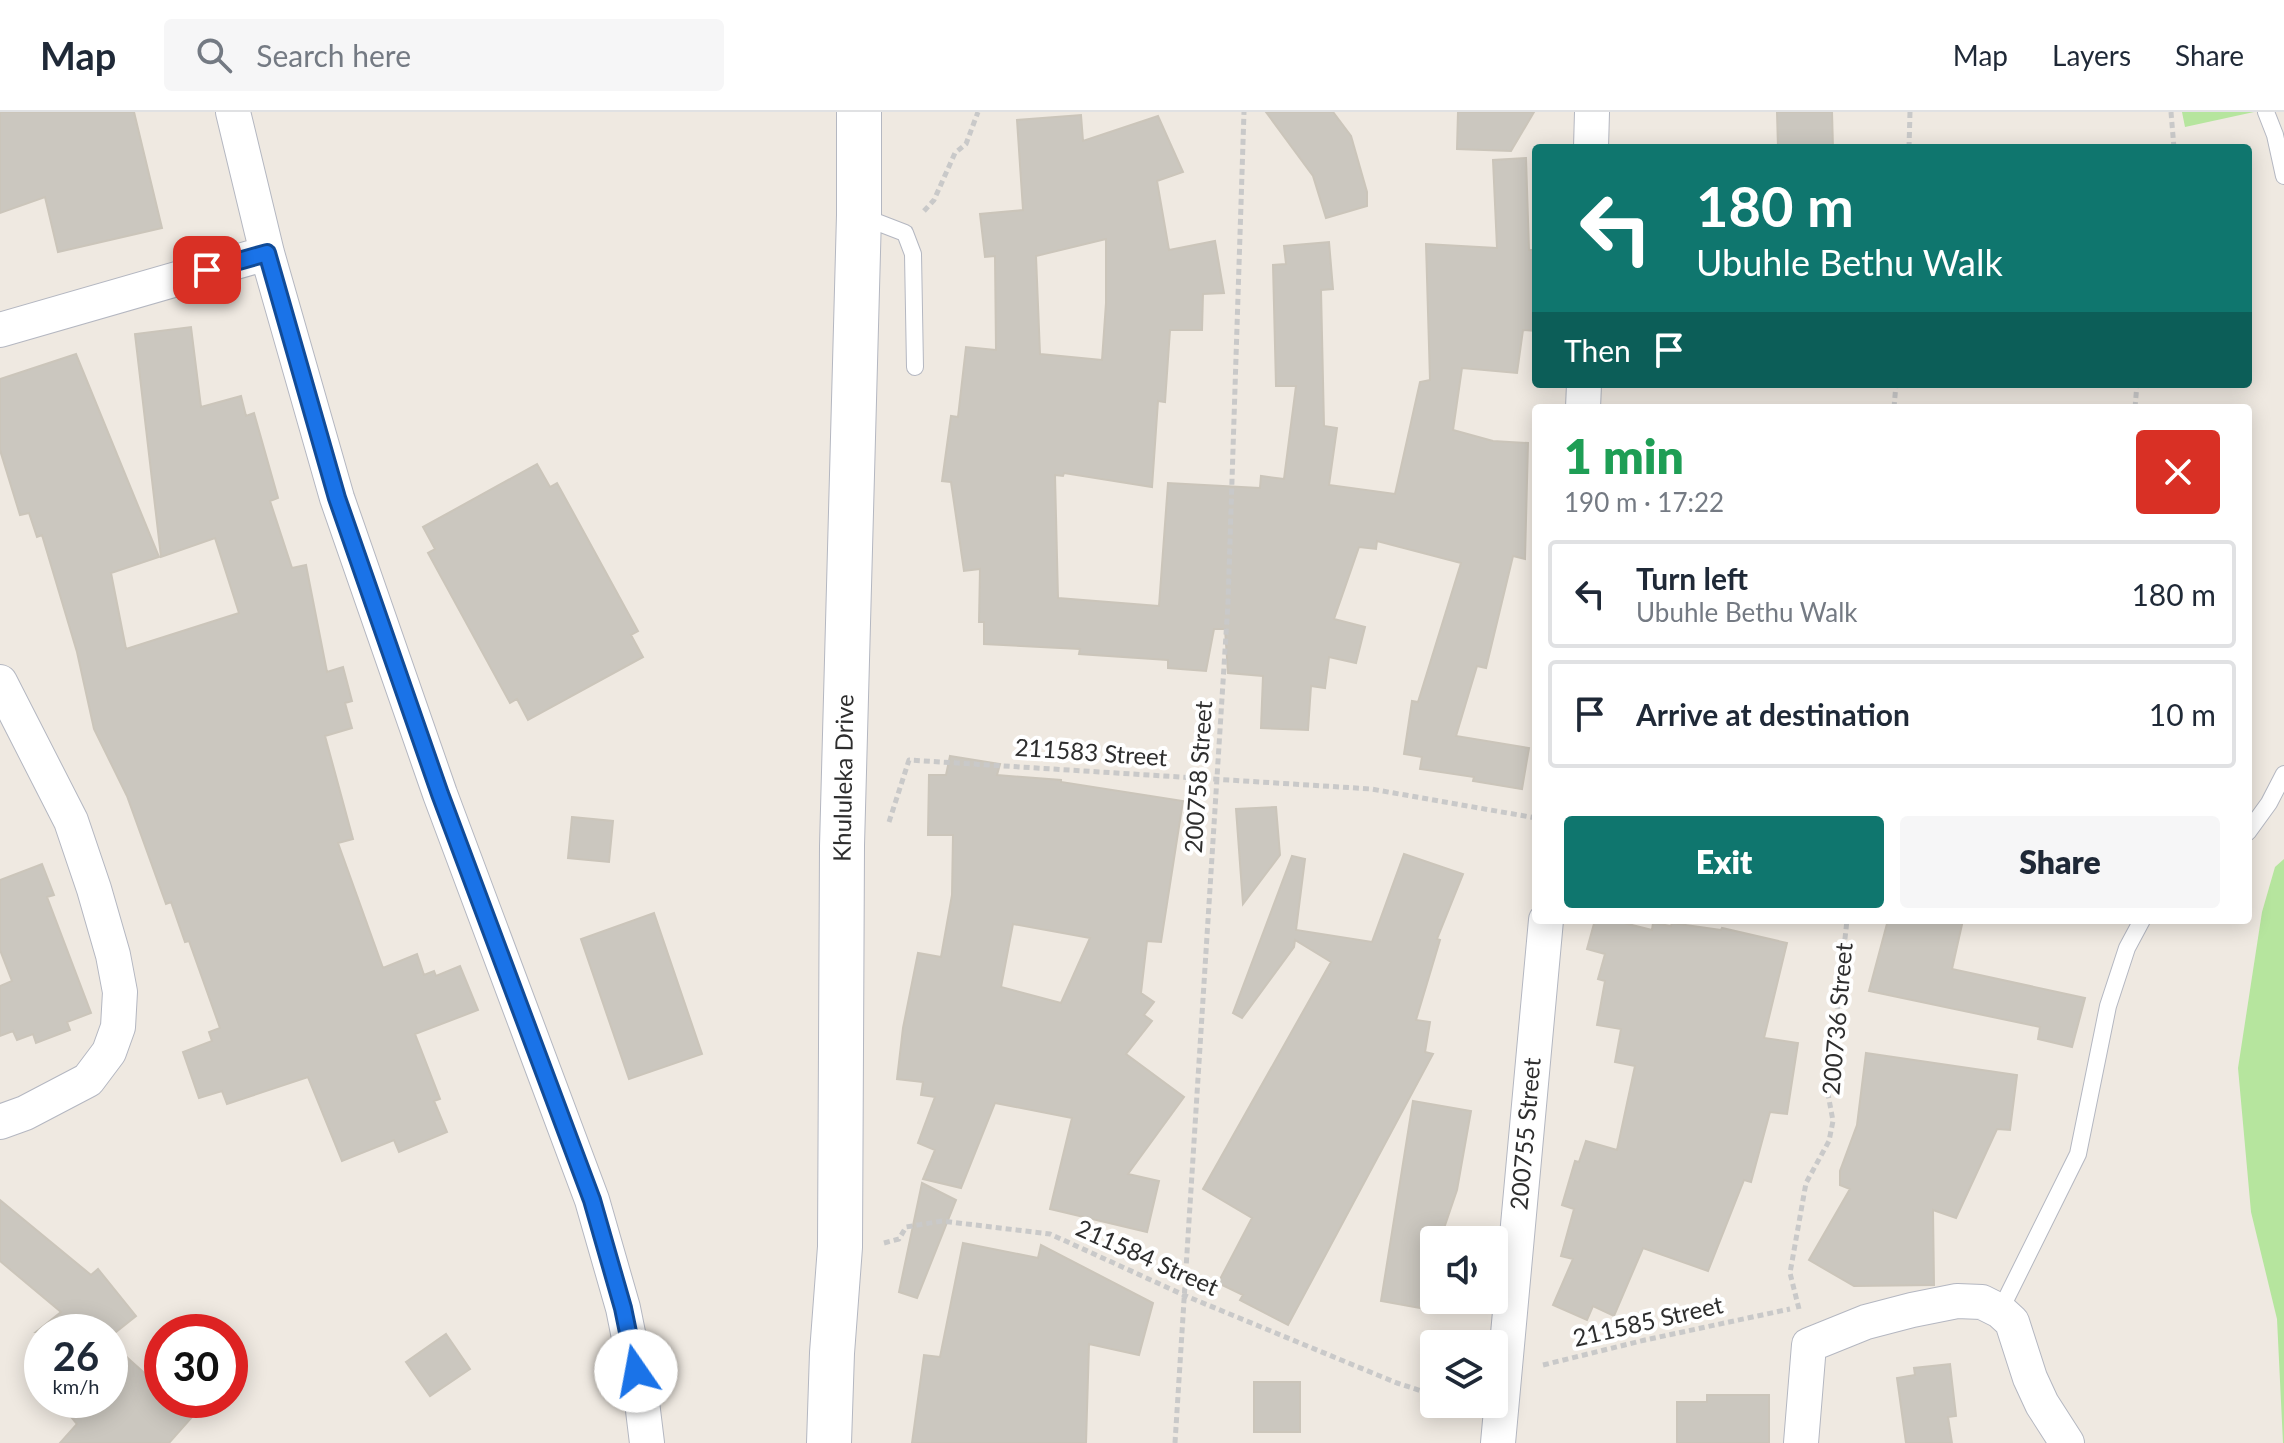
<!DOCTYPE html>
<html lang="en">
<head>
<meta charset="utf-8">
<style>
  :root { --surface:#fff; --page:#f6f6f7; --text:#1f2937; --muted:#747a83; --line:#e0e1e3; --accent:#0f766e }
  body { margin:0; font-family:Lato,sans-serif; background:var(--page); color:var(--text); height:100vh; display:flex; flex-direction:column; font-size:30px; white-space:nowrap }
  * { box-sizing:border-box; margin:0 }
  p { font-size:26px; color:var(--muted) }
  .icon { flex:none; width:44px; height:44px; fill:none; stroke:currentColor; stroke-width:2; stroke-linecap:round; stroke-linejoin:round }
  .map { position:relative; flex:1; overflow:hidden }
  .side { position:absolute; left:1532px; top:292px; width:720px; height:520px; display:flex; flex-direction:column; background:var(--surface); border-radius:8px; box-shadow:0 4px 20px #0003 }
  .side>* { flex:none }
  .guide { position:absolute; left:1532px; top:32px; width:720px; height:244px; border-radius:8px; box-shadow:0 4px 20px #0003; background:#0f766e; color:#fff; overflow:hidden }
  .controls { position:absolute; left:1420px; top:1114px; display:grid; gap:16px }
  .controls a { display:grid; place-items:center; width:88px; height:88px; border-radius:8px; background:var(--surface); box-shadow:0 4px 20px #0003; font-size:40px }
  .speed { position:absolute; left:24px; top:1202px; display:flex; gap:16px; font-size:40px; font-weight:700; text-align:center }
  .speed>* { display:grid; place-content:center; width:104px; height:104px; border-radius:50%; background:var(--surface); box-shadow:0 4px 20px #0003; line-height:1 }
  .speed small { font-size:20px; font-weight:400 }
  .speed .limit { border:12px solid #d22; background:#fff; color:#111 }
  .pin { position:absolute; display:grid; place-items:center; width:68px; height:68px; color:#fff; margin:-34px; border-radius:16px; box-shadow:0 4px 12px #0006 }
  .me { position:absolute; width:88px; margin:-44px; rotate:348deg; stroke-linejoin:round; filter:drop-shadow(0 0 6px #0008) }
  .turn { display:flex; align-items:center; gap:28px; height:168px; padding:0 32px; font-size:36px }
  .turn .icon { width:104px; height:104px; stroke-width:2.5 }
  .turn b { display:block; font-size:56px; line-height:68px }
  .then { display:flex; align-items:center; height:76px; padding:0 32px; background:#0003; gap:16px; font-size:30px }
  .round { display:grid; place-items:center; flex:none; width:84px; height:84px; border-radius:8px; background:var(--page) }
  .headline { display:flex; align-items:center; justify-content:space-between; height:136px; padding:0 32px }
  h1 { font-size:48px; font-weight:800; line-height:60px; color:#1e9e55 }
  .action { display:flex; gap:16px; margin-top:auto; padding:16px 32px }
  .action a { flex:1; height:92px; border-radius:8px; background:var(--accent); color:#fff; font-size:32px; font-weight:800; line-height:92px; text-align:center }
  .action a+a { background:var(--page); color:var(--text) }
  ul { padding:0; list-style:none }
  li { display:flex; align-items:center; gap:24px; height:108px; margin:0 16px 12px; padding:0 16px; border:4px solid var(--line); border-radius:8px }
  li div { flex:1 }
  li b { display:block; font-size:30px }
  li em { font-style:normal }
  header { display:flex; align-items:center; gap:48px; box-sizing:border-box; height:112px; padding:0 40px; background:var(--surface); border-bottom:2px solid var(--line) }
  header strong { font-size:38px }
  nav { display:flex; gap:44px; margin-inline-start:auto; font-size:28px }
  .search { width:560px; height:72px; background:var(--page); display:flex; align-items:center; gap:20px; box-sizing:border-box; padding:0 28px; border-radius:8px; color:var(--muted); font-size:30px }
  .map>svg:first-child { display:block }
  .green { fill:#b6e59e }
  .building { fill:#cbc7bf; stroke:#cbc5ba; stroke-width:2; fill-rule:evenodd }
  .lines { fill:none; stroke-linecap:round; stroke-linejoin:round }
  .lane-casing { stroke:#b4b7c1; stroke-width:18 }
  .street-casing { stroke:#b4b7c1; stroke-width:36 }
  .secondary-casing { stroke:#b4b7c1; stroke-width:46 }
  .path { stroke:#c9c9c9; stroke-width:5; stroke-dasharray:6 4; stroke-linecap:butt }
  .lane { stroke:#fff; stroke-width:16 }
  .street { stroke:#fff; stroke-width:34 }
  .secondary { stroke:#fff; stroke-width:44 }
  .route-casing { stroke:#114b97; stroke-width:20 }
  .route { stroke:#1a73e8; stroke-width:14 }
  .labels { text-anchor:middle; stroke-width:8; stroke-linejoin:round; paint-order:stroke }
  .street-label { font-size:24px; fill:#2e2e2e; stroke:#fff }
</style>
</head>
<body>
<header>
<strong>Map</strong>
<div class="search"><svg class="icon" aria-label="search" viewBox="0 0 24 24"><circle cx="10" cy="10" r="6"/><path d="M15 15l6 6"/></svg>Search here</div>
<nav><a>Map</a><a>Layers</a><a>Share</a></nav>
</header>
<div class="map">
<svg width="2284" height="1331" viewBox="0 0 2284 1331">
  <rect width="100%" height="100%" fill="#efe9e1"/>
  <!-- green -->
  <path class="green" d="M 2182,0 L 2254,0 L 2185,15 Z
    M 2284,747 L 2284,1331 L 2283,1331 L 2277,1207 L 2251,1100 L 2238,956 L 2262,800 L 2275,755 Z"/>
  <!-- building -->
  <path class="building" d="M 0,0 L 134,0 L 162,116 L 58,140 L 45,85 L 0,101 Z
    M 1266,0 L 1333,0 L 1351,24 L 1367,80 L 1367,94 L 1326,106 L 1313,64 Z
    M 1458,0 L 1534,0 L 1511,39 L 1457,37 Z
    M 1777,0 L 1832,0 L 1833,36 L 1778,36 Z
    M 1081,3 L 1083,29 L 1158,4 L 1183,60 L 1157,69 L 1169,138 L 1215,129 L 1224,181 L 1203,182 L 1202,218 L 1170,218 L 1165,290 L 1158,289 L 1152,375 L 1064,361 L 1063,364 L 1055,363 L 1058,486 L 1159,494 L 1168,371 L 1260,376 L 1261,364 L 1284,367 L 1296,274 L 1276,274 L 1273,153 L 1286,152 L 1284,134 L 1329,130 L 1333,177 L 1321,178 L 1324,314 L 1337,316 L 1329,373 L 1395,382 L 1420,270 L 1430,268 L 1426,132 L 1497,136 L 1493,48 L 1526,46 L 1529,138 L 1536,138 L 1536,219 L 1523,218 L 1517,261 L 1462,256 L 1453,318 L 1493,329 L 1528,331 L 1525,447 L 1513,444 L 1486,556 L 1477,554 L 1456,624 L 1529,636 L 1522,677 L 1473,669 L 1474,665 L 1420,657 L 1422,645 L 1404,642 L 1412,589 L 1418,590 L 1461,451 L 1377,429 L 1376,437 L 1359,435 L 1334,507 L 1365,515 L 1356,551 L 1329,545 L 1325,576 L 1311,574 L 1308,618 L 1261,616 L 1263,564 L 1228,561 L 1225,517 L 1214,517 L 1206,559 L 1168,556 L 1168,548 L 1079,542 L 1080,537 L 984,532 L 984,510 L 979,510 L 980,457 L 964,459 L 951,370 L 942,369 L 951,304 L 958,305 L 966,235 L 996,238 L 995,144 L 985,145 L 980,102 L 1023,98 L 1017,8 ZM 1106,127 L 1106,191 L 1102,248 L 1040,242 L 1036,144 Z
    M 191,215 L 201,295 L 241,284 L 246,304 L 254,301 L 278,386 L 270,389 L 292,456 L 306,453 L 327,560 L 343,555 L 352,589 L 345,591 L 352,616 L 325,624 L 353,727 L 338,731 L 383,856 L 417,842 L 424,863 L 434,859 L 436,864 L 460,854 L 478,898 L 415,922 L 440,987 L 434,989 L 447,1020 L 399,1040 L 394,1028 L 342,1049 L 308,965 L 227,992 L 222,979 L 199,986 L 183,940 L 212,929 L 209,920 L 220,916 L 189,829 L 185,830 L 171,790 L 166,792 L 127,684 L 94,617 L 77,540 L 42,423 L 37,425 L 29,401 L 20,403 L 0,338 L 0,267 L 76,242 L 159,445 L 111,461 L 126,537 L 239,501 L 215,426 L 161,445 L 135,222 Z
    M 537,352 L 550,375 L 557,371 L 638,519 L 631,523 L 643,545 L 528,608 L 517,587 L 510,591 L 428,441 L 435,437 L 423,415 Z
    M 950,644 L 1000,652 L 997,663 L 1061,668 L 1061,670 L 1183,689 L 1161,830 L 1147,829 L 1141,881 L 1154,890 L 1144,903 L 1152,909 L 1126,942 L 1184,985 L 1128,1062 L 1159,1069 L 1147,1120 L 1050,1097 L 1072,1006 L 995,991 L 961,1076 L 923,1067 L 935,1038 L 918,1031 L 935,985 L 921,983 L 923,970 L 897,967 L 903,916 L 918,841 L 941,845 L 952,783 L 953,723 L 928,723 L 929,663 L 946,663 ZM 1013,812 L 1090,826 L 1061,891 L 1001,875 Z
    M 1276,695 L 1280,743 L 1243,792 L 1236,697 Z
    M 572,705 L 613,709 L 609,750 L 568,746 Z
    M 1404,742 L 1463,762 L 1437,827 L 1440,828 L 1416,908 L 1430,910 L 1425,940 L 1433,942 L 1288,1213 L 1240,1188 L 1243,1183 L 1218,1171 L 1252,1106 L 1203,1077 L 1331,850 L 1295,828 L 1294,835 L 1242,906 L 1233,901 L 1292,744 L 1305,747 L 1296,818 L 1372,830 Z
    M 42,752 L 54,783 L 47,785 L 91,901 L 67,910 L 70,918 L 36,931 L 33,922 L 17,928 L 13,919 L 0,924 L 0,874 L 12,869 L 0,838 L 0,768 Z
    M 654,801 L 702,942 L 629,967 L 581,827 Z
    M 1595,808 L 1612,808 L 1652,818 L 1653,811 L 1671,814 L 1672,811 L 1721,818 L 1722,816 L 1787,831 L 1764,926 L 1798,931 L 1787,1002 L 1770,1000 L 1751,1070 L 1744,1068 L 1708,1159 L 1643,1136 L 1614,1204 L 1593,1194 L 1587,1208 L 1553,1193 L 1573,1147 L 1561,1144 L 1574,1097 L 1562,1093 L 1575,1049 L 1579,1050 L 1586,1029 L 1617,1038 L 1635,954 L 1615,950 L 1621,917 L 1597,913 L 1605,869 L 1598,867 L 1605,842 L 1587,837 Z
    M 1888,808 L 1963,808 L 1952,857 L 2085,886 L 2072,935 L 2038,927 L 2040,915 L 1869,879 Z
    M 1866,941 L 2017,963 L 2010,1018 L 1997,1017 L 1956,1106 L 1933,1098 L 1934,1173 L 1854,1174 L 1809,1148 L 1850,1077 L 1840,1073 L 1840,1059 L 1857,1013 Z
    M 1413,989 L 1471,999 L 1457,1078 L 1440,1128 L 1434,1128 L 1434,1154 L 1426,1197 L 1381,1189 Z
    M 922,1071 L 956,1088 L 917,1186 L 899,1180 Z
    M 0,1088 L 91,1163 L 98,1157 L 136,1204 L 116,1220 L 36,1220 L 61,1200 L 0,1149 Z
    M 963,1131 L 1038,1146 L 1041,1133 L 1153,1191 L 1139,1243 L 1089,1232 L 1086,1331 L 912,1331 L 924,1243 L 940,1245 Z
    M 446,1222 L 470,1257 L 430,1284 L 406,1250 Z
    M 110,1230 L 162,1277 L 162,1288 L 207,1288 L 169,1331 L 60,1331 L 77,1312 L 57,1288 L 110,1288 Z
    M 1950,1252 L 1956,1304 L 1948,1305 L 1952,1331 L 1906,1331 L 1897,1266 L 1915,1263 L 1914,1256 Z
    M 1254,1270 L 1300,1270 L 1300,1320 L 1254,1320 Z
    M 1707,1283 L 1769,1283 L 1769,1331 L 1677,1331 L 1677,1290 L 1707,1290 Z"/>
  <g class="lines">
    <!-- lane casing -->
    <g class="lane-casing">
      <path id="lane" d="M 2266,0 L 2275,23 L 2284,64
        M 861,104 L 905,121 L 913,142 L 915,255
        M 2248,720 L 2269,691 L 2284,662
        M 2000,1199 L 2078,1042 L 2108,894 L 2127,836 L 2142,808"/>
    </g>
    <!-- street casing -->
    <g class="street-casing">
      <path id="street" d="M 233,0 L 267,141 L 337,386 L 440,682 L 592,1088 L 623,1196 L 642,1290 L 647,1331
        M 1591,36 L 1592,0
        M 0,218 L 267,141
        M 1583,296 L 1584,272
        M 0,570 L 71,709 L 94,777 L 113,843 L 120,880 L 118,915 L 109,940 L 88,968 L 25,1001 L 0,1010
        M 1498,1331 L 1546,808
        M 1801,1331 L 1809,1233 L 1866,1210 L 1912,1198 L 1957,1189 L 1982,1190 L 2000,1199 L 2012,1210 L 2030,1266 L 2042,1292 L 2067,1331"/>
    </g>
    <!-- secondary casing -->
    <g class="secondary-casing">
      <path id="secondary" d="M 829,1331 L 832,1241 L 840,1135 L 842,734 L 859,103 L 859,0"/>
    </g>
    <!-- path -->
    <path class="path" d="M 2171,0 L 2174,36
      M 1909,36 L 1910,0
      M 924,99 L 934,88 L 955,41 L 966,32 L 978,0
      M 1894,296 L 1896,272
      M 2135,296 L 2137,272
      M 889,710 L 909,648 L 1371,677 L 1536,706
      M 884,1131 L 899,1127 L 906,1115 L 942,1109 L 1050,1122 L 1186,1184 L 1397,1271 L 1434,1283
      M 1799,1197 L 1790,1161 L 1806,1071 L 1829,1029 L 1833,1009 L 1828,982 L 1847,808
      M 1543,1253 L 1645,1228 L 1790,1197
      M 1175,1331 L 1228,491 L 1244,0"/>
    <!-- lane -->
    <use href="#lane" class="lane"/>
    <!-- street -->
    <use href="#street" class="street"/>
    <!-- secondary -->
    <use href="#secondary" class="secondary"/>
  </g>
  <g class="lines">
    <!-- route casing -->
    <g class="route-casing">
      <path id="route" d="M 207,158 L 267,141 L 337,386 L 440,682 L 592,1088 L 623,1196 L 636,1259"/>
    </g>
    <!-- route -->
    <use href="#route" class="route"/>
  </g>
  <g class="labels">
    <!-- street labels -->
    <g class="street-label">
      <text transform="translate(1091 641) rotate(4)" y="8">211583 Street</text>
      <text transform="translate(1199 665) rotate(-86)" y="8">200758 Street</text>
      <text transform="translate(844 666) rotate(-89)" y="8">Khululeka Drive</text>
      <text transform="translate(1838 907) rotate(-85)" y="8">200736 Street</text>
      <text transform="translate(1526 1022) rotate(-85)" y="8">200755 Street</text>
      <text transform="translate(1147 1146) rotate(24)" y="8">211584 Street</text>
      <text transform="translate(1648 1210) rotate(-13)" y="8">211585 Street</text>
    </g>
  </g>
</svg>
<div class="controls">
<a><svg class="icon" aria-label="sound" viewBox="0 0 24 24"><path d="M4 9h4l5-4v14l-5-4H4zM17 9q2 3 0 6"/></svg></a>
<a><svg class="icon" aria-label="layers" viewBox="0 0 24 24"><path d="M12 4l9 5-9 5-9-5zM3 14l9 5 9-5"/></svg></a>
</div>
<div class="speed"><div>26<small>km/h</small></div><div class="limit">30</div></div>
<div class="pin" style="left:207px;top:158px;background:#d93025"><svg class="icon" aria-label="arrive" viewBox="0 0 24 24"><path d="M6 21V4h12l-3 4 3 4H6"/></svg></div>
<svg class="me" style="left:636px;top:1259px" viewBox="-20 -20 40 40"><circle r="19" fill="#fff"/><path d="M0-13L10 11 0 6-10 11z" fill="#1a73e8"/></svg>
<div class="guide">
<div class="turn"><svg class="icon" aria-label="left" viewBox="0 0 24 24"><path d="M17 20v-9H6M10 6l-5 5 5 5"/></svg><div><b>180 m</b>Ubuhle Bethu Walk</div></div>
<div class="then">Then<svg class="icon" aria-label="arrive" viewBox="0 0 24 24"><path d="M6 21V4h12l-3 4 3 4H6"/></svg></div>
</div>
<section class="side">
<div class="headline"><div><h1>1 min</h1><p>190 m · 17:22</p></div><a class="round" style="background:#d93025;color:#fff"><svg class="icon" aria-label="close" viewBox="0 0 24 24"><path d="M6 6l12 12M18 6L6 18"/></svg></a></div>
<ul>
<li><svg class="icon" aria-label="left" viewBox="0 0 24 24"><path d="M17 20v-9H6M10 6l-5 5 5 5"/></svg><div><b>Turn left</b><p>Ubuhle Bethu Walk</p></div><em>180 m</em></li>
<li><svg class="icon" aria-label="arrive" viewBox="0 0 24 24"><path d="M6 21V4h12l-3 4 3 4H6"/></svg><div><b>Arrive at destination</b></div><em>10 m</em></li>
</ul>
<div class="action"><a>Exit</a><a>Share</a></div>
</section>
</div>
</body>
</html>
